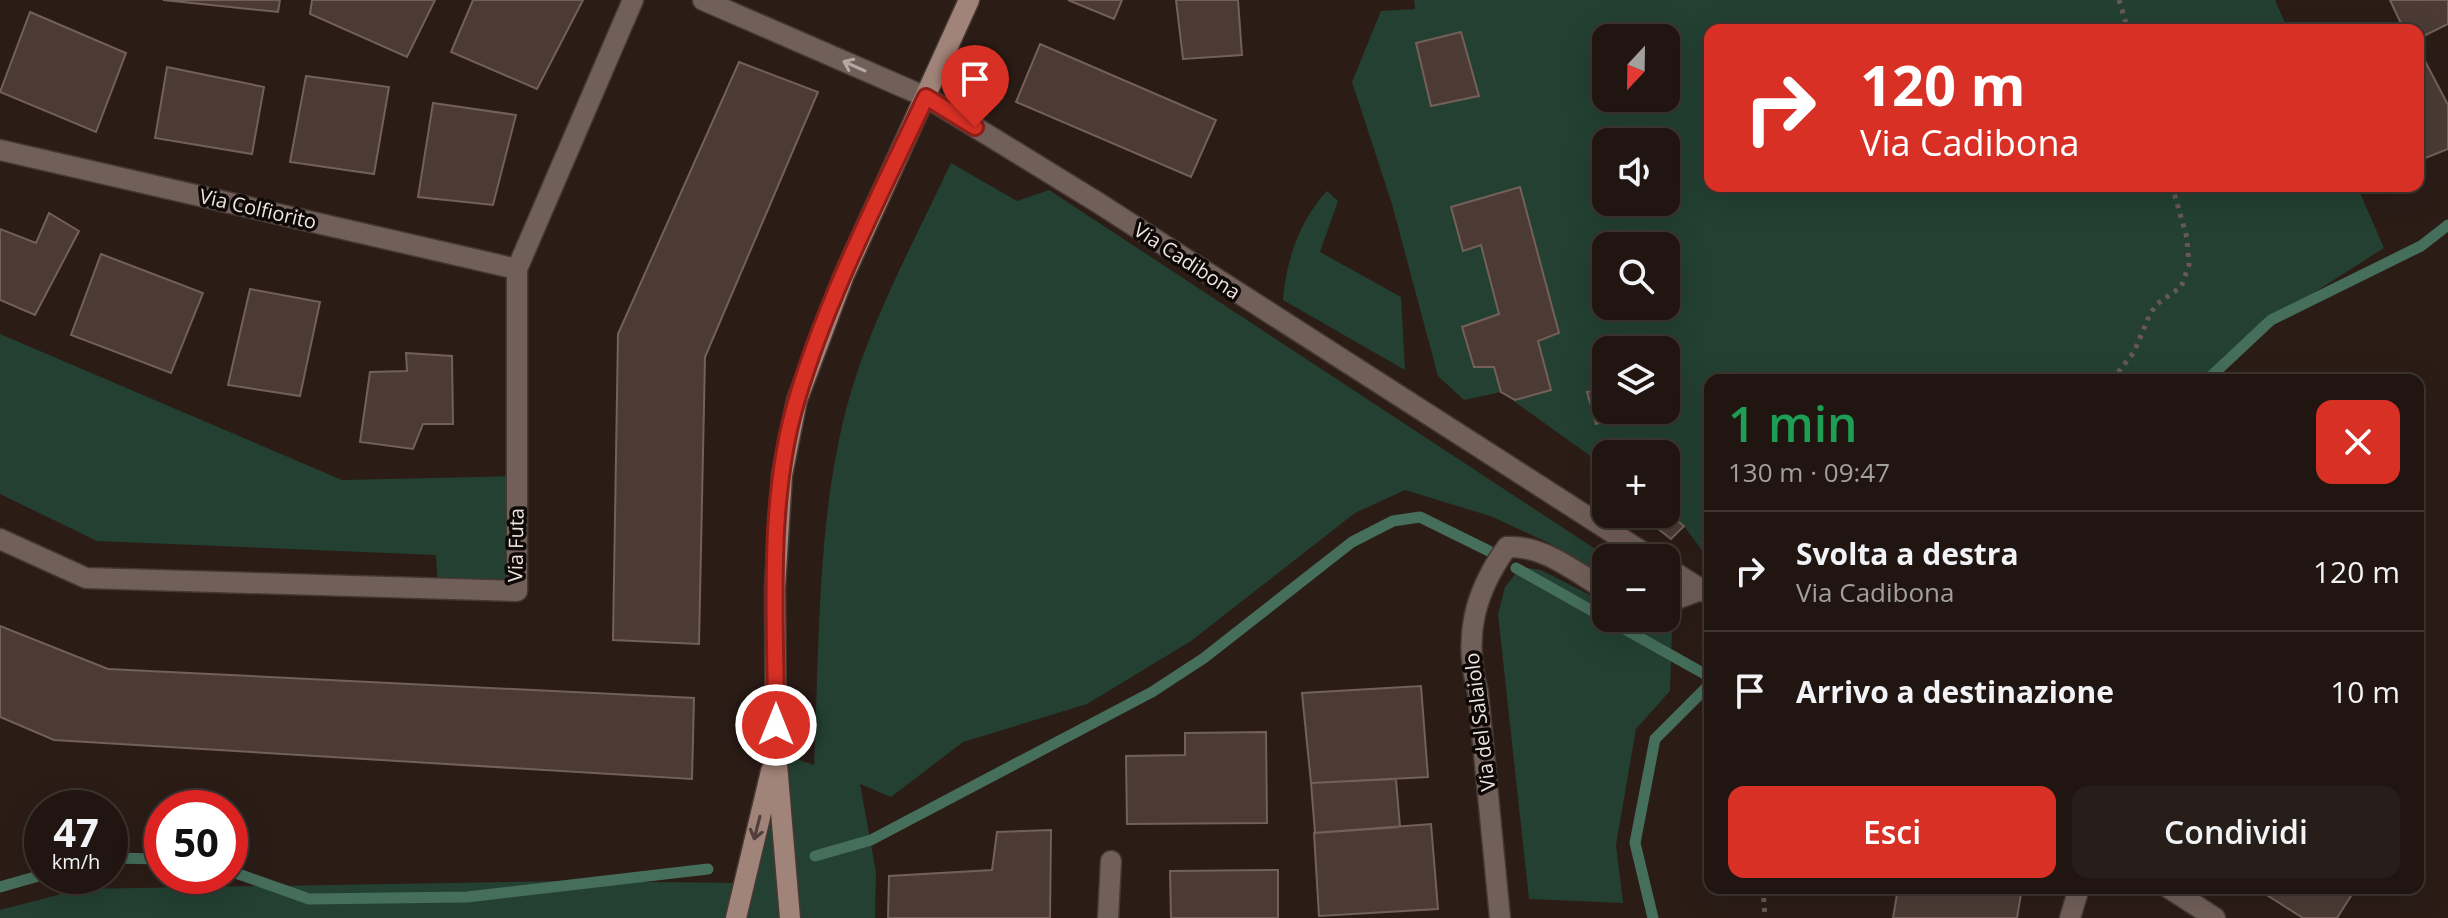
<!DOCTYPE html>
<html lang="it">
<head>
<meta charset="utf-8">
<style>
  :root { --surface:#201510; --page:#281e19; --text:#f1f3f6; --muted:#a29f9f; --line:#3d3430; --accent:#d93025 }
  body { margin:0; font-family:"Open Sans",sans-serif; background:var(--page); color:var(--text); height:100vh; display:flex; flex-direction:column; font-size:30px; white-space:nowrap }
  * { box-sizing:border-box; margin:0 }
  p { font-size:26px; color:var(--muted) }
  .icon { flex:none; width:44px; height:44px; fill:none; stroke:currentColor; stroke-width:2; stroke-linecap:round; stroke-linejoin:round }
  .map { position:relative; flex:1; overflow:hidden }
  .panel { position:absolute; left:1704px; top:374px; width:720px; height:520px; display:flex; flex-direction:column; background:var(--surface); border-radius:16px; box-shadow:0 8px 32px #0002,0 0 0 2px var(--line) }
  .panel>* { flex:none }
  .guide { position:absolute; left:1704px; top:24px; width:720px; height:168px; border-radius:16px; box-shadow:0 8px 32px #0002,0 0 0 2px var(--line); background:#d93025; color:#fff; overflow:hidden }
  .needle { width:52px; rotate:202deg }
  .fabs { position:absolute; left:1592px; top:24px; display:grid; gap:16px }
  .fabs a { display:grid; place-items:center; width:88px; height:88px; border-radius:16px; background:var(--surface); box-shadow:0 8px 32px #0002,0 0 0 2px var(--line); font-size:40px }
  .speed { position:absolute; left:24px; top:790px; display:flex; gap:16px; font-size:40px; font-weight:700; text-align:center }
  .speed>* { display:grid; place-content:center; width:104px; height:104px; border-radius:50%; background:var(--surface); box-shadow:0 8px 32px #0002,0 0 0 2px var(--line); line-height:1 }
  .speed small { font-size:20px; font-weight:400 }
  .speed .limit { border:12px solid #d22; background:#fff; color:#111 }
  .pin { position:absolute; display:grid; place-items:center; width:68px; height:68px; color:#fff; margin:-82px -34px; border-radius:50% 50% 50% 0; rotate:-45deg; box-shadow:0 0 8px #0007 }
  .pin .icon { rotate:45deg }
  .me { position:absolute; width:88px; margin:-44px; rotate:0deg; stroke-linejoin:round; filter:drop-shadow(0 0 6px #0008) }
  .turn { display:flex; align-items:center; gap:28px; height:168px; padding:0 24px; font-size:36px }
  .turn .icon { width:104px; height:104px; stroke-width:2.5 }
  .turn b { display:block; font-size:56px; line-height:68px }
  .round { display:grid; place-items:center; flex:none; width:84px; height:84px; border-radius:16px; background:var(--page) }
  .head { display:flex; align-items:center; justify-content:space-between; height:136px; padding:0 24px }
  h1 { font-size:48px; font-weight:600; line-height:60px; color:#1e9e55 }
  .primary-button { display:flex; gap:16px; margin-top:auto; padding:16px 24px }
  .primary-button a { flex:1; height:92px; border-radius:16px; background:var(--accent); color:#fff; font-size:32px; font-weight:600; line-height:92px; text-align:center }
  .primary-button a+a { background:var(--page); color:var(--text) }
  ul { padding:0; list-style:none }
  li { display:flex; align-items:center; gap:24px; height:120px; padding:0 24px; border-top:2px solid var(--line) }
  li div { flex:1 }
  li b { display:block; font-size:30px }
  li em { font-style:normal }
  .map>svg:first-child { display:block }
  .green { fill:#234032; fill-rule:evenodd }
  .lines { fill:none; stroke-linecap:round; stroke-linejoin:round }
  .stream { stroke:#456e5b; stroke-width:11 }
  .building { fill:#4c3b35; stroke:#736059; stroke-width:2 }
  .street-casing { stroke:#463832; stroke-width:23 }
  .secondary-casing { stroke:#463832; stroke-width:23 }
  .path { stroke:#665853; stroke-width:5; stroke-dasharray:4 6; stroke-linecap:butt }
  .street { stroke:#715f59; stroke-width:20 }
  .secondary { stroke:#a08379; stroke-width:20 }
  .oneway { stroke:#b6a8a3 }
  .oneway2 { stroke:#503f3a }
  .route-casing { stroke:#8d1f18; stroke-width:20 }
  .route { stroke:#d93025; stroke-width:14 }
  .labels { text-anchor:middle; stroke-width:7; stroke-linejoin:round; paint-order:stroke }
  .street-label { font-size:20px; fill:#eee4e0; stroke:#0e0806 }
</style>
</head>
<body>
<div class="map">
<svg width="2448" height="918" viewBox="0 0 2448 918">
  <rect width="100%" height="100%" fill="#2b1c16"/>
  <!-- green -->
  <path class="green" d="M 1414,0 L 2275,0 L 2288,30 L 1710,30 L 1710,186 L 2357,186 L 2384,248 L 2271,320 L 2207,380 L 1710,380 L 1710,561 L 1684,526 L 1666,512 L 1666,454 L 1606,454 L 1606,467 L 1501,392 L 1464,400 L 1438,376 L 1392,204 L 1352,82 L 1381,11 L 1415,9 ZM 1606,38 L 1666,38 L 1666,98 L 1606,98 ZM 1606,142 L 1666,142 L 1666,202 L 1606,202 ZM 1606,246 L 1666,246 L 1666,306 L 1606,306 ZM 1606,350 L 1666,350 L 1666,410 L 1606,410 Z
    M 951,163 L 1017,201 L 1049,190 L 1609,558 L 1606,558 L 1606,578 L 1547,542 L 1490,516 L 1405,490 L 1355,513 L 1191,641 L 1087,704 L 963,742 L 891,797 L 860,784 L 876,872 L 875,918 L 0,918 L 0,910 L 80,889 L 568,881 L 744,883 L 776,752 L 814,765 C 820,640 816,499 855,379 C 879,305 918,233 951,163 Z
    M 1327,191 L 1338,201 L 1320,252 L 1401,297 L 1405,370 L 1283,300 C 1286,260 1300,220 1327,191 Z
    M 0,334 L 342,480 L 517,476 L 517,591 L 438,589 L 436,555 L 97,541 L 0,494 Z
    M 1521,567 L 1541,570 L 1606,603 L 1606,618 L 1636,618 L 1672,629 L 1670,691 L 1636,729 L 1616,845 L 1623,903 L 1529,899 L 1498,614 L 1505,587 Z"/>
  <g class="lines">
    <!-- stream -->
    <path class="stream" d="M 2207,380 L 2271,320 L 2421,246 L 2448,225
      M 1516,568 L 1710,677
      M 815,856 L 871,840 L 1152,692 L 1204,658 L 1352,542 L 1393,521 L 1420,517 L 1489,551
      M 110,858 L 162,859
      M 230,871 L 309,899 L 467,897 L 708,869
      M 0,887 L 42,875
      M 1653,918 L 1635,843 L 1655,739 L 1710,684"/>
  </g>
  <!-- building -->
  <path class="building" d="M 163,0 L 280,0 L 278,12 Z
    M 312,0 L 435,0 L 407,57 L 310,14 Z
    M 473,0 L 583,0 L 537,89 L 451,52 Z
    M 1068,0 L 1122,0 L 1114,19 Z
    M 1176,0 L 1238,0 L 1242,55 L 1183,59 Z
    M 2390,0 L 2448,0 L 2448,24 L 2418,39 L 2418,30 L 2404,30 Z
    M 30,12 L 126,53 L 96,132 L 0,92 Z
    M 1461,32 L 1479,96 L 1431,106 L 1416,43 Z
    M 1040,44 L 1216,120 L 1191,177 L 1016,102 Z
    M 2425,61 L 2448,105 L 2448,149 L 2418,161 L 2418,64 Z
    M 739,62 L 818,92 L 705,357 L 699,644 L 613,640 L 618,334 Z
    M 167,67 L 264,87 L 252,154 L 155,138 Z
    M 306,76 L 389,87 L 374,174 L 290,162 Z
    M 433,103 L 516,115 L 493,205 L 418,197 Z
    M 1520,187 L 1559,333 L 1538,341 L 1551,390 L 1515,400 L 1501,392 L 1494,367 L 1474,367 L 1462,327 L 1499,314 L 1481,245 L 1463,251 L 1451,207 Z
    M 49,213 L 79,231 L 35,315 L 0,300 L 0,229 L 36,243 Z
    M 101,254 L 203,293 L 171,373 L 71,335 Z
    M 250,289 L 320,302 L 300,396 L 228,385 Z
    M 406,353 L 452,356 L 453,424 L 423,424 L 413,449 L 360,442 L 370,372 L 407,371 Z
    M 1606,388 L 1606,410 L 1613,410 L 1615,418 L 1596,424 L 1587,392 Z
    M 1666,512 L 1684,526 L 1671,539 L 1639,514 Z
    M 0,626 L 108,669 L 694,698 L 692,779 L 54,740 L 0,717 Z
    M 1421,686 L 1428,777 L 1311,783 L 1302,693 Z
    M 1266,732 L 1267,823 L 1127,824 L 1126,756 L 1185,755 L 1185,733 Z
    M 1396,779 L 1400,827 L 1315,833 L 1311,783 Z
    M 1431,824 L 1438,909 L 1319,916 L 1314,833 Z
    M 1051,830 L 1050,918 L 888,918 L 889,876 L 992,870 L 997,832 Z
    M 1278,870 L 1278,918 L 1171,918 L 1170,871 Z
    M 1898,888 L 2022,888 L 2017,918 L 1893,918 Z
    M 2264,888 L 2356,888 L 2337,918 L 2303,918 L 2262,892 Z"/>
  <g class="lines">
    <!-- street casing -->
    <g class="street-casing">
      <path id="street" d="M 703,0 L 926,97 L 1097,202 L 1652,558
        M 0,150 L 517,269
        M 0,539 L 86,578 L 517,591 L 517,269 L 633,0
        M 1666,567 L 1710,595
        M 1666,603 L 1701,590
        M 2169,888 L 2215,918
        M 1108,918 L 1111,861
        M 1500,918 L 1478,692 C 1463,638 1474,593 1507,547 C 1544,545 1575,572 1606,590
        M 2070,918 L 2079,888"/>
    </g>
    <!-- secondary casing -->
    <g class="secondary-casing">
      <path id="secondary" d="M 736,918 L 771,771
        M 790,918 L 776,752 L 775,588 L 782,475 L 797,400 L 844,275 L 969,0"/>
    </g>
    <!-- path -->
    <path class="path" d="M 2119,0 L 2128,30
      M 2112,380 L 2134,352 L 2150,314 L 2157,304 L 2181,287 L 2189,265 L 2187,238 L 2172,186
      M 1763,888 L 1765,918"/>
    <!-- street -->
    <use href="#street" class="street"/>
    <!-- secondary -->
    <use href="#secondary" class="secondary"/>
  </g>
  <!-- one-way arrows -->
  <defs><path id="oneway-shaft" d="M-6 0H5M1.5-3L5.5 0L1.5 3" fill="none" stroke-width="1.6" stroke-linecap="round" stroke-linejoin="round" transform="scale(2)"/></defs>
  <use class="oneway" href="#oneway-shaft" transform="translate(854 66) rotate(-156)"/>
  <use class="oneway2" href="#oneway-shaft" transform="translate(757 828) rotate(104)"/>
  <g class="lines">
    <!-- route casing -->
    <g class="route-casing">
      <path id="route" d="M 776,725 C 776,618 766,502 797,399 C 828,295 880,195 926,97 L 975,127"/>
    </g>
    <!-- route -->
    <use href="#route" class="route"/>
  </g>
  <g class="labels">
    <!-- street labels -->
    <g class="street-label">
      <text transform="translate(258 209) rotate(13)" y="7">Via Colfiorito</text>
      <text transform="translate(1187 261) rotate(33)" y="7">Via Cadibona</text>
      <text transform="translate(516 545) rotate(-89)" y="7">Via Futa</text>
      <text transform="translate(1480 722) rotate(-97)" y="7">Via del Salaiolo</text>
    </g>
  </g>
</svg>
<div class="fabs">
<a><svg class="needle" viewBox="-14 -14 28 28"><path d="M0-13l5 13h-10z" fill="#e53935"/><path d="M0 13l5-13h-10z" fill="#a29f9f"/></svg></a>
<a><svg class="icon" aria-label="sound" viewBox="0 0 24 24"><path d="M4 9h4l5-4v14l-5-4H4zM17 9q2 3 0 6"/></svg></a>
<a><svg class="icon" aria-label="search" viewBox="0 0 24 24"><circle cx="10" cy="10" r="6"/><path d="M15 15l6 6"/></svg></a>
<a><svg class="icon" aria-label="layers" viewBox="0 0 24 24"><path d="M12 4l9 5-9 5-9-5zM3 14l9 5 9-5"/></svg></a>
<a>+</a>
<a>−</a>
</div>
<div class="speed"><div>47<small>km/h</small></div><div class="limit">50</div></div>
<div class="pin" style="left:975px;top:127px;background:#d93025"><svg class="icon" aria-label="arrive" viewBox="0 0 24 24"><path d="M6 21V4h12l-3 4 3 4H6"/></svg></div>
<svg class="me" style="left:776px;top:725px" viewBox="-20 -20 40 40"><circle r="17" fill="#d93025" stroke="#fff" stroke-width="3"/><path d="M0-11L8 9 0 5-8 9z" fill="#fff"/></svg>
<div class="guide">
<div class="turn"><svg class="icon" aria-label="right" viewBox="0 0 24 24"><path d="M7 20v-9h11M14 6l5 5-5 5"/></svg><div><b>120 m</b>Via Cadibona</div></div>
</div>
<section class="panel">
<div class="head"><div><h1>1 min</h1><p>130 m · 09:47</p></div><a class="round" style="background:#d93025;color:#fff"><svg class="icon" aria-label="close" viewBox="0 0 24 24"><path d="M6 6l12 12M18 6L6 18"/></svg></a></div>
<ul>
<li><svg class="icon" aria-label="right" viewBox="0 0 24 24"><path d="M7 20v-9h11M14 6l5 5-5 5"/></svg><div><b>Svolta a destra</b><p>Via Cadibona</p></div><em>120 m</em></li>
<li><svg class="icon" aria-label="arrive" viewBox="0 0 24 24"><path d="M6 21V4h12l-3 4 3 4H6"/></svg><div><b>Arrivo a destinazione</b></div><em>10 m</em></li>
</ul>
<div class="primary-button"><a>Esci</a><a>Condividi</a></div>
</section>
</div>
</body>
</html>
